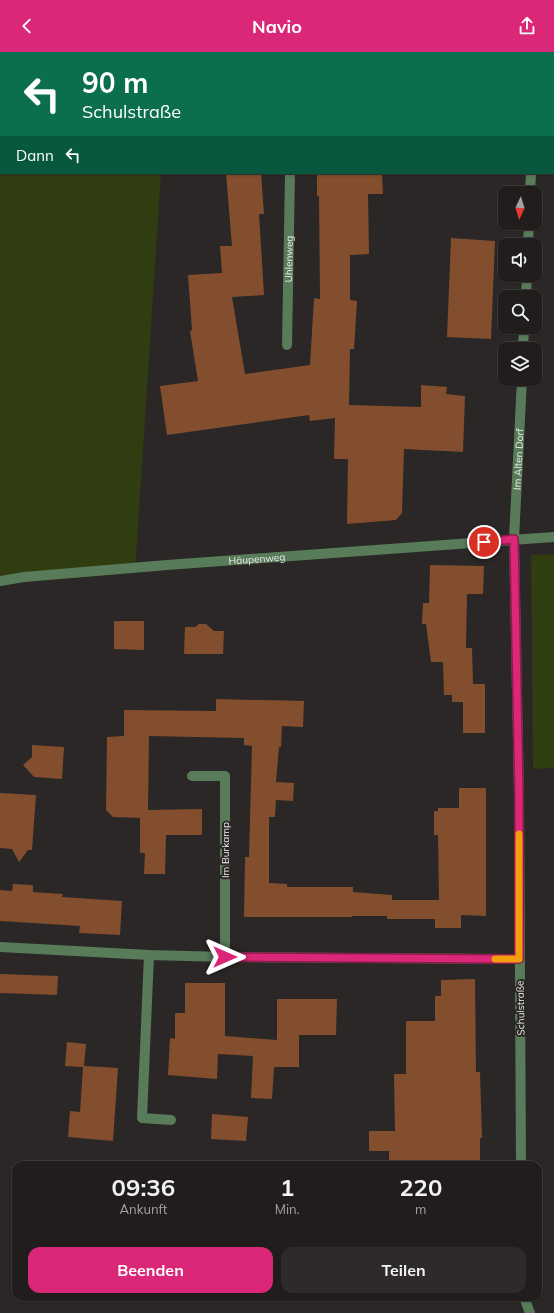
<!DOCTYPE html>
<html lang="de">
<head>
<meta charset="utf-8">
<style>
  :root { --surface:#201d1c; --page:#2d2a29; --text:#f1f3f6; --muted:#a2a2a3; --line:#3d3b3b; --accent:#db2777 }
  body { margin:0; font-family:Mulish,sans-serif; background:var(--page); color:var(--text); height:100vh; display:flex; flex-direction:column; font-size:15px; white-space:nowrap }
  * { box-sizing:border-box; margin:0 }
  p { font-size:13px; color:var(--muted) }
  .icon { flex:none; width:22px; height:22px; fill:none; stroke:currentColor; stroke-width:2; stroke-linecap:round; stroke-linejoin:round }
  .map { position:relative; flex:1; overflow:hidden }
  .panel { position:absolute; left:12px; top:1109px; width:530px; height:140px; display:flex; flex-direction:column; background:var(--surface); border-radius:12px; box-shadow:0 1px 3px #0004,0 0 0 1px var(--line) }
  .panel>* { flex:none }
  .guide { position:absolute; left:0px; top:0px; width:554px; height:122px; box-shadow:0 1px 3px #0004,0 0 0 1px var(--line); background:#0b6e4f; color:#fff; overflow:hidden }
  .needle { width:26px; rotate:184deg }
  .fabs { position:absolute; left:498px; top:134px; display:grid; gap:8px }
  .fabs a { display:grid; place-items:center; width:44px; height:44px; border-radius:8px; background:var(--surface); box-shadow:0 1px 3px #0004,0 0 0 1px var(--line); font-size:20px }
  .pin { position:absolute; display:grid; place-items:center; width:34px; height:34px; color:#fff; margin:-17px; border:2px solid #fff; border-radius:50%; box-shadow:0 1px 4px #0007 }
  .me { position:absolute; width:44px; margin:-22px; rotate:90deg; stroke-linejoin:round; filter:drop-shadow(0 0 3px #0008) }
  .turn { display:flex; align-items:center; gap:14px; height:84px; padding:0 16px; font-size:18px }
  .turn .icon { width:52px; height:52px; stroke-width:2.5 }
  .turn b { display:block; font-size:28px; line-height:34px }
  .then { display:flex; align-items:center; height:38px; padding:0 16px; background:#0003; gap:8px; font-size:15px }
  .eta { display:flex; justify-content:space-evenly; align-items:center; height:68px; text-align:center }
  .eta b { font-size:24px; font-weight:700; line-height:28px }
  .action { display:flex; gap:8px; margin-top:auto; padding:8px 16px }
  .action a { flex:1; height:46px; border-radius:12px; background:var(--accent); color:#fff; font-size:16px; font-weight:700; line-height:46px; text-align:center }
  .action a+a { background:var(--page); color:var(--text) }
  header { display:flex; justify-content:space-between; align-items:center; height:52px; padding:0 16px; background:var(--accent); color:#fff; font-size:18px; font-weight:700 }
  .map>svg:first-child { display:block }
  .green { fill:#303d11 }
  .building { fill:#824e2d }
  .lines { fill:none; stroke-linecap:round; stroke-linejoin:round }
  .minor { stroke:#587b5a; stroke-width:10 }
  .route-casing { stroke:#8e194d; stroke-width:10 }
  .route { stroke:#db2777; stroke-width:7 }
  .slow { stroke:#f59e0b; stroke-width:7 }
  .labels { text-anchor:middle; stroke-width:4; stroke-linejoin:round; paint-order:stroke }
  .street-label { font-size:10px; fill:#efeeed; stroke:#2a2726 }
</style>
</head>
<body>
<header><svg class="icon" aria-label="back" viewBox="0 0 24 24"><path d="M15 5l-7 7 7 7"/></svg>Navio<svg class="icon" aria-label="share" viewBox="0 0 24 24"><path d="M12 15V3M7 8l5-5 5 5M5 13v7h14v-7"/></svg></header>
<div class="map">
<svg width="554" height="1261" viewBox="0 0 554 1261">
  <rect width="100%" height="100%" fill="#2a2726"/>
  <!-- green -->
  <path class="green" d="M 0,0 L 168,0 L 1,1 L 1,121 L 161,121 L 135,521 L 0,532 Z
    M 554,502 L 554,716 L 533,717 L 531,503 Z"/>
  <!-- building -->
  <path class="building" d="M 226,121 L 261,121 L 264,162 L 259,162 L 264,243 L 232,245 L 245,322 L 310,313 L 314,246 L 320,247 L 319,144 L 317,144 L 317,121 L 382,121 L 383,142 L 368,142 L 369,202 L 350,203 L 350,248 L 357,249 L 354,297 L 350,297 L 349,353 L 421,355 L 421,333 L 447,335 L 446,342 L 465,344 L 463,400 L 404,397 L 402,461 L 396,468 L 347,472 L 348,407 L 334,407 L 335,366 L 310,369 L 309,363 L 167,383 L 160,334 L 198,329 L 190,279 L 192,278 L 188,223 L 222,221 L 220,194 L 232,194 Z
    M 451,186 L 495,189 L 491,287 L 447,285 Z
    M 430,513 L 484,514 L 483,542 L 467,542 L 466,596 L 472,596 L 473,632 L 485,632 L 485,681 L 463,681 L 463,650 L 452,650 L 452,643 L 444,643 L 443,610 L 431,610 L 426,572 L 422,572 L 423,551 L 429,551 Z
    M 114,569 L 144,569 L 144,598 L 114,597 Z
    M 199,572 L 206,572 L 214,579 L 224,579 L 223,602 L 184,602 L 185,575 L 195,575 Z
    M 216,647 L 304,649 L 303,675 L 282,674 L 281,695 L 279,695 L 276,730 L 294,731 L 293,749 L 276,748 L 275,765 L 269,765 L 269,831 L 287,832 L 287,835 L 353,835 L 353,840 L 392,843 L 392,848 L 439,848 L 438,783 L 434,783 L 434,759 L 438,759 L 438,756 L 459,756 L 459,736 L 486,736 L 486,864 L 461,863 L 461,876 L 435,876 L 435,867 L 387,867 L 387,864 L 352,864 L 352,865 L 244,865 L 245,805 L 249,805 L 252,694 L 244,693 L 244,686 L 149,684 L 148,758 L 202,757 L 202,783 L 166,783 L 165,822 L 144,822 L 145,801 L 140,801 L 140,766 L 113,765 L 106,758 L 107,685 L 124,684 L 124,658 L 216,659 Z
    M 32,693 L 64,695 L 62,727 L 34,725 L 23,713 L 32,705 Z
    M 0,741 L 36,743 L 32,798 L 28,798 L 19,810 L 12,797 L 0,796 Z
    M 13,832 L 33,833 L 33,840 L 63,842 L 62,845 L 122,849 L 120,883 L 79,881 L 80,874 L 0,869 L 0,838 L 12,839 Z
    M 0,922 L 58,924 L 57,943 L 0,941 Z
    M 475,927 L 476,1020 L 480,1020 L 482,1086 L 480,1086 L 480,1113 L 389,1113 L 389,1099 L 369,1099 L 369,1079 L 395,1079 L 394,1022 L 406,1022 L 406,969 L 435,969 L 435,944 L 441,944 L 441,928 Z
    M 185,931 L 225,931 L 225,984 L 277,988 L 277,947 L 337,947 L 336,983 L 299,983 L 299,1015 L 274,1015 L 272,1047 L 251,1046 L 253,1004 L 218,1002 L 217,1027 L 168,1023 L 170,986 L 175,987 L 175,961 L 185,961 Z
    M 67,990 L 86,992 L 84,1014 L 118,1016 L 113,1089 L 68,1085 L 70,1059 L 80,1060 L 83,1015 L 65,1014 Z
    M 212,1062 L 248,1065 L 246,1089 L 211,1087 Z"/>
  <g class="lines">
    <!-- minor -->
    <g class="minor">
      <path d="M 543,1 L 543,0"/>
      <path d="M 530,141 L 531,121"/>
      <path d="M 528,193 L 529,171"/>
      <path d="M 526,245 L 527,223"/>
      <path id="s1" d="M 287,293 L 290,121"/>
      <path d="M 523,297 L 524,275"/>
      <path id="s2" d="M 0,529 L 24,525 L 167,513 L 554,485"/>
      <path d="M 192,724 L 225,724 L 225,905"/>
      <path d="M 0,895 L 149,903 L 225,905 L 519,907"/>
      <path d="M 149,903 L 142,1066 L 171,1068"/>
      <path id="s3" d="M 521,1113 L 519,743 L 514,487 L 522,327"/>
      <path d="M 524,1245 L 530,1261"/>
    </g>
  </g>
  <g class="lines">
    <!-- route casing -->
    <g class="route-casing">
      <path id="route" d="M 225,905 L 519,907 L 519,743 L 514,487 L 484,490"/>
    </g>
    <!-- route -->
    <use href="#route" class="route"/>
    <!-- slow -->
    <path class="slow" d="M 495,907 L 519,907 L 519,782"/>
  </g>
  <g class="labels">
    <!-- street labels -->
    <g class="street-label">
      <text dy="4" stroke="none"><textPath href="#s1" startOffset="86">Uhlenweg</textPath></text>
      <text dy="4" stroke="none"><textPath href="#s3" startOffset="706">Im Alten Dorf</textPath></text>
      <text dy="4" stroke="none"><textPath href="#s2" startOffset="258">Häupenweg</textPath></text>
      <text transform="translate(225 798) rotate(-90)" y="4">Im Burkamp</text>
      <text transform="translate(520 956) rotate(-91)" y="4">Schulstraße</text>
    </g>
  </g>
</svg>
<div class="fabs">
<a><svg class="needle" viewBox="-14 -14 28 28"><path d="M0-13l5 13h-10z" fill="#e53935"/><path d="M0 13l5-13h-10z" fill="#a2a2a3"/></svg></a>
<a><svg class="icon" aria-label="sound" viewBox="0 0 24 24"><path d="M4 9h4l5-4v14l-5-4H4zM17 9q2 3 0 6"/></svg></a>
<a><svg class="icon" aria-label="search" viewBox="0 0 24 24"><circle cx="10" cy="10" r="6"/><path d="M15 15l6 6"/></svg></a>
<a><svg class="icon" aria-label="layers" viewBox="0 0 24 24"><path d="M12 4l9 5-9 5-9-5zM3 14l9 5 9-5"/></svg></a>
</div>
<div class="pin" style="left:484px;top:490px;background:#d93025"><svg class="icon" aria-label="arrive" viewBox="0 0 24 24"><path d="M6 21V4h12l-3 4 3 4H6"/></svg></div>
<svg class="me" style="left:225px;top:905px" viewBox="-20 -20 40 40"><path d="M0-17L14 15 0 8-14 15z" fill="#db2777" stroke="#fff" stroke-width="4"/></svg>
<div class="guide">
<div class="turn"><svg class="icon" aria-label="left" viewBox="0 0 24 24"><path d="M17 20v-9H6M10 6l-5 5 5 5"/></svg><div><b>90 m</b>Schulstraße</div></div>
<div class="then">Dann<svg class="icon" aria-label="left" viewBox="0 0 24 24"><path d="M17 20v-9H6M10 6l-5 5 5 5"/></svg></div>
</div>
<section class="panel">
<div class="eta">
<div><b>09:36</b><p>Ankunft</p></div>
<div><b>1</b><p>Min.</p></div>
<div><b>220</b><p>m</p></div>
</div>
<div class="action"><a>Beenden</a><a>Teilen</a></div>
</section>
</div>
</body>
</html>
